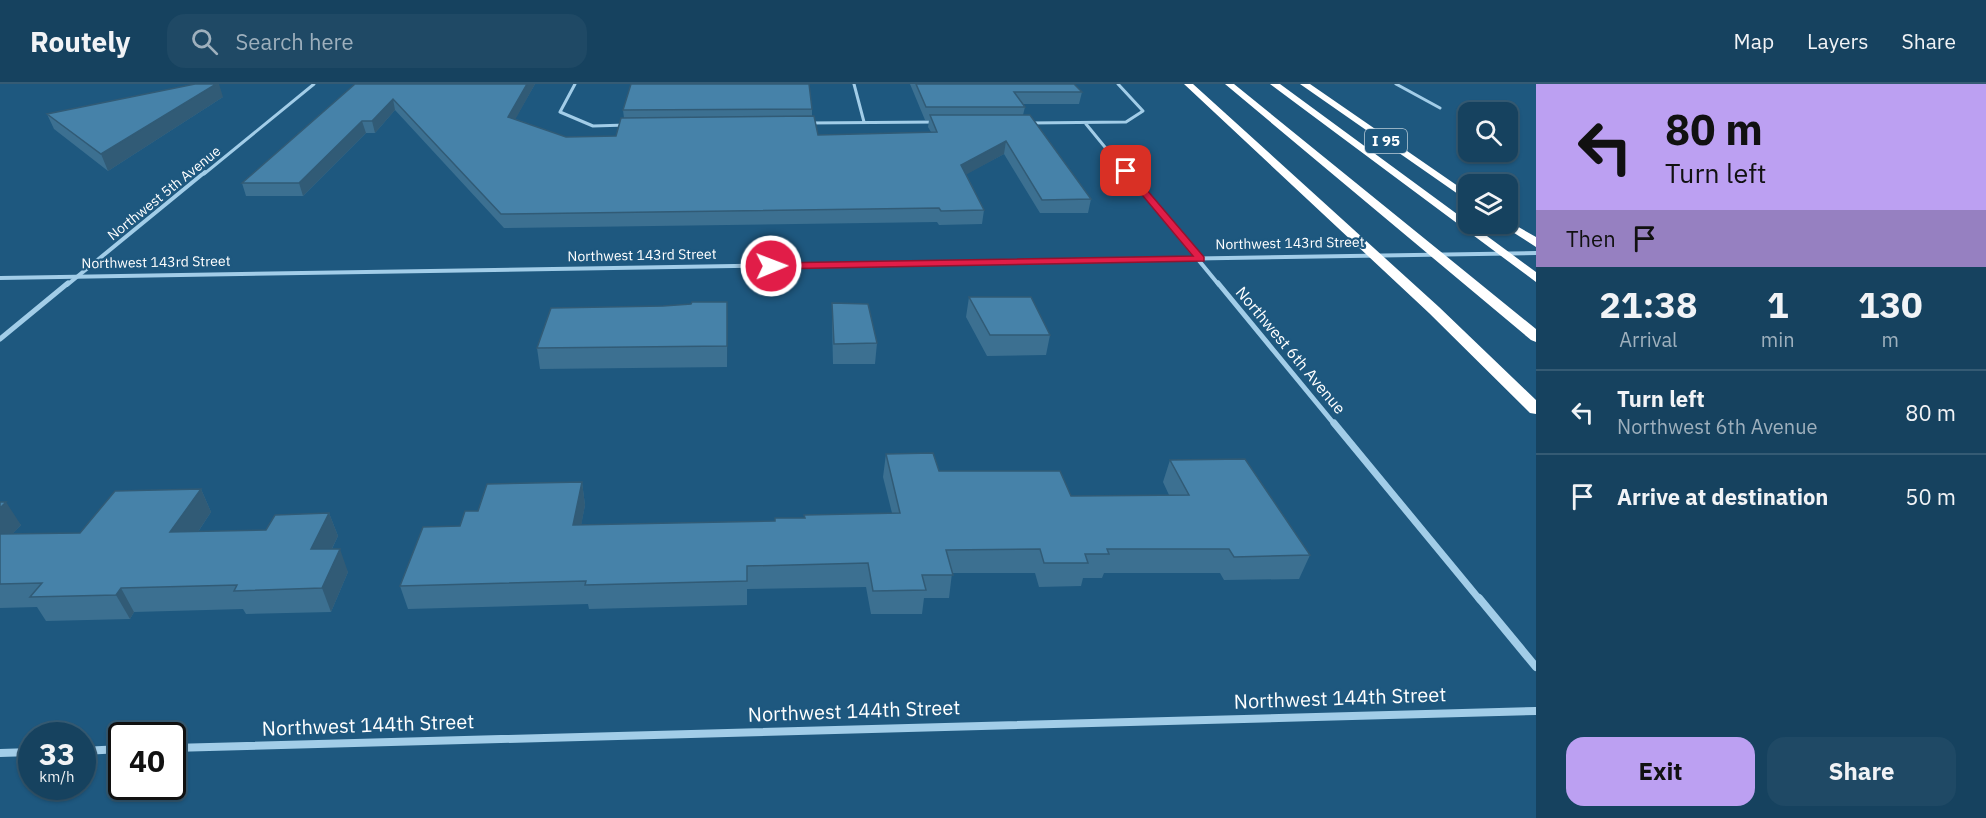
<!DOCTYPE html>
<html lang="en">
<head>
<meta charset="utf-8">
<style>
  :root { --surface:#16425f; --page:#1f4965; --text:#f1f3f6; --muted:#9eb0bd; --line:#355b74; --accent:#bca0f2 }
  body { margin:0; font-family:"IBM Plex Sans",sans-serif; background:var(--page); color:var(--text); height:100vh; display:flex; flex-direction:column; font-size:22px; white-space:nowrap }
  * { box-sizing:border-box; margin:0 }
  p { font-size:20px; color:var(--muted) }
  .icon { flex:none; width:33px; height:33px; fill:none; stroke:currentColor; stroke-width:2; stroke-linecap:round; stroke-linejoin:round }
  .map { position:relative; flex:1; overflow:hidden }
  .drawer { display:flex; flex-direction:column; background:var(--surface); width:450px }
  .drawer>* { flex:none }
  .guide { background:#bca0f2; color:#111; overflow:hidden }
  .buttons { position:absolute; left:1458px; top:18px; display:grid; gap:12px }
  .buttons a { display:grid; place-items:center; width:60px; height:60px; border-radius:12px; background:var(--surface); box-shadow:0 2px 4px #0004,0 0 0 2px var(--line); font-size:30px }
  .speed { position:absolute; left:18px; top:638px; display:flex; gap:12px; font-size:30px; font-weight:700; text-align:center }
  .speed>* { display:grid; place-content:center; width:78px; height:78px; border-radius:50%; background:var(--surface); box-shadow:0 2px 4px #0004,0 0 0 2px var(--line); line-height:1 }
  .speed small { font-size:15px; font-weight:400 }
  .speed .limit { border:3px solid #111; border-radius:9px; background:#fff; color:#111 }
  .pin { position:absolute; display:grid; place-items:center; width:51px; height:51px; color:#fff; margin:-26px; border-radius:12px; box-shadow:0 3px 9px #0006 }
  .me { position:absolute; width:66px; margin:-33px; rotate:89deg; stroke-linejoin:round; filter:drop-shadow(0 0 4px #0008) }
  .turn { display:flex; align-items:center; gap:21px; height:126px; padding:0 30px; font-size:27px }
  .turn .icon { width:78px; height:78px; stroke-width:2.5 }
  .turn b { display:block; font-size:42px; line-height:51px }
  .then { display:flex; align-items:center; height:57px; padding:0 30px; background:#0003; gap:12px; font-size:22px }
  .eta { display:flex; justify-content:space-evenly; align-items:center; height:102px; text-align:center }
  .eta b { font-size:36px; font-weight:800; line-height:42px }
  .button { display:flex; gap:12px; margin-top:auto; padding:12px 30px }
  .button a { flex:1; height:69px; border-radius:18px; background:var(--accent); color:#111; font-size:24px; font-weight:800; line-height:69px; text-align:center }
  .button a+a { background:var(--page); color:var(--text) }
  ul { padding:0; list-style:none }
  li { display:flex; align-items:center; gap:18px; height:84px; padding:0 30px; border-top:2px solid var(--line) }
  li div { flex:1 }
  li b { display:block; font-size:22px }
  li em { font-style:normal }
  header { display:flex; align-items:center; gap:36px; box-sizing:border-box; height:84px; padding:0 30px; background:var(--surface); border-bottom:2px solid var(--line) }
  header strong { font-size:28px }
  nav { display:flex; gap:33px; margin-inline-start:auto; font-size:21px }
  .search { width:420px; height:54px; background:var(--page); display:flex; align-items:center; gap:15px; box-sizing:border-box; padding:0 21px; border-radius:18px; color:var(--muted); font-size:22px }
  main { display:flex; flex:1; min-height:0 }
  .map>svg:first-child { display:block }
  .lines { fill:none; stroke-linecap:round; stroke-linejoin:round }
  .minor-far4 { stroke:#a2cde8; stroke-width:3 }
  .minor-far3 { stroke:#a2cde8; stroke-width:4 }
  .minor-far2 { stroke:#a2cde8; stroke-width:5 }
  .minor-far1 { stroke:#a2cde8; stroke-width:7 }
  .minor { stroke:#a2cde8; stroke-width:8 }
  .tertiary { fill:#a2cde8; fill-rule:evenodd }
  .motorway { fill:#fff; fill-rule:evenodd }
  .wall { fill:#3c7091 }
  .shaded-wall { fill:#315b76 }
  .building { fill:#4682a9; stroke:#315b76; stroke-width:1.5 }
  .route { fill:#e11d48; stroke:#92132f; stroke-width:1.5 }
  .labels { text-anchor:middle; stroke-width:4.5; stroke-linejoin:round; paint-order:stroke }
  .far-street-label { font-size:14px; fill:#fff; stroke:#1e587f }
  .shield { fill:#1e587f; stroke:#bccdd9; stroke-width:1.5 }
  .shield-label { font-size:15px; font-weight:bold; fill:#fff }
  .street-label { font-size:16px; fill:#fff; stroke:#1e587f }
  .near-street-label { font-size:20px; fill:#fff; stroke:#1e587f }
</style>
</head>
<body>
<header>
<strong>Routely</strong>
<div class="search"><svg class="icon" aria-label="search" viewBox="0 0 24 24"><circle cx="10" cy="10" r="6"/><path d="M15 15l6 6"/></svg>Search here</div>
<nav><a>Map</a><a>Layers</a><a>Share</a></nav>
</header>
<main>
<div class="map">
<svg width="1536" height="734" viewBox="0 0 1536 734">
  <rect width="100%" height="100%" fill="#1e587f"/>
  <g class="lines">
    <!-- minor-far4 -->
    <path class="minor-far4" d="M 575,0 L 560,28 L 593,42 L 627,41
      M 854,0 L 864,38
      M 1396,0 L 1440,24
      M 808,39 L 936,38
      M 1030,39 L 1126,38 L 1143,27 L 1118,0
      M 1086,40 L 1127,90
      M 204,90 L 314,0"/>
    <!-- minor-far3 -->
    <path class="minor-far3" d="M 1126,88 L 1219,201
      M 67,201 L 205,88"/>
    <!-- minor-far2 -->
    <path class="minor-far2" d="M 1218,199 L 1335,341
      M 0,255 L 68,199"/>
    <!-- minor-far1 -->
    <path class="minor-far1" d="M 1334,339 L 1480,516"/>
    <!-- minor -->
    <path class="minor" d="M 1479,514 L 1536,583
      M 172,664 L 1536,627
      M 82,667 L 122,665
      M 0,669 L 32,668"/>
    <!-- tertiary -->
    <path class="tertiary" d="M 1536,167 L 1536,171 L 0,196 L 0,192 Z"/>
    <!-- motorway -->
    <path class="motorway" d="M 1184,0 L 1193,0 L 1439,223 L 1536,316 L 1536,330 L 1530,329 L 1429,229 Z
      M 1225,0 L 1234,0 L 1536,245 L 1536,258 L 1531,256 Z
      M 1270,0 L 1280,0 L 1536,188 L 1536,198 Z
      M 1300,0 L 1310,0 L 1468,109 L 1468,117 Z
      M 1508,137 L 1536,153 L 1536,163 L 1500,140 L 1508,140 Z"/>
  </g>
  <!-- wall -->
  <path class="wall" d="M 355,0 L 535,0 L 515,35 L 566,53 L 616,52 L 624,34 L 623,26 L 812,25 L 812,32 L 818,51 L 931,48 L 928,43 L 929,36 L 925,36 L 910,0 L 1074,0 L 1082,8 L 1079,20 L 1023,20 L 1025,23 L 1023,31 L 1091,115 L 1088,129 L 1040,129 L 1004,70 L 966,90 L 984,126 L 982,140 L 939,141 L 937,138 L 504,144 L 395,26 L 375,49 L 366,49 L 303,112 L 246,112 L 242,99 Z
    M 223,13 L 108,87 L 54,45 L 47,30 Z
    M 969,213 L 1050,251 L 1046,271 L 987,272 L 966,233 Z
    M 727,218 L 727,283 L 540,285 L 537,264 L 663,222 Z
    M 832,219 L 877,259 L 875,280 L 833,280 L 832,239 Z
    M 886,370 L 939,387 L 1071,412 L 1169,411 L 1163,398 L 1170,376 L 1310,471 L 1299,495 L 1224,496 L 1220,489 L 1104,489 L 1102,494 L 1083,494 L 1081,502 L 1039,503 L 1035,489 L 952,489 L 949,514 L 924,514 L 922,530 L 871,530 L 866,503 L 747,505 L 747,521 L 589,525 L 588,520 L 408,525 L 400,502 L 460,442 L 478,427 L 582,398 L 585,421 L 581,441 L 775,437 L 804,434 L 804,431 L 892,429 L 883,393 Z
    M 201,405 L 211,428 L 198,448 L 266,446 L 329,429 L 338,452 L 332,465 L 348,488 L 331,528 L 246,530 L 243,525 L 134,528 L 130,535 L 46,537 L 37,523 L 0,524 L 0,418 L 21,441 L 12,450 L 80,449 Z"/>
  <!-- shaded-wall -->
  <path class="shaded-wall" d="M 216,0 L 219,0 L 223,13 L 108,87 L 101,70 Z
    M 527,0 L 535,0 L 510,45 L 508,33 Z
    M 393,15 L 395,26 L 375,49 L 372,37 Z
    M 362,37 L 366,49 L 303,112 L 299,99 Z
    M 1006,57 L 1004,70 L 960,94 L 961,81 Z
    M 727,218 L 728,238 L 727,283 Z
    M 582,398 L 585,421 L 577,464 L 573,441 Z
    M 201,405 L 211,428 L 182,472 L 170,448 Z
    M 6,418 L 21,441 L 0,463 L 0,424 Z
    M 329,429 L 338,452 L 320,489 L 311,465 Z
    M 340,465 L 348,488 L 331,528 L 322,504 Z
    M 121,504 L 134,528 L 130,535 L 116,511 Z"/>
  <!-- building -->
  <path class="building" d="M 195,0 L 216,0 L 101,70 L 47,30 Z
    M 355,0 L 527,0 L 508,33 L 566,53 L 616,52 L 621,34 L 814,32 L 818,51 L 937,48 L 930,31 L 1030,31 L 1091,115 L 1042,116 L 1006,57 L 961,81 L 984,126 L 941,127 L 939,124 L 501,130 L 393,15 L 372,37 L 362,37 L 299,99 L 242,99 Z
    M 631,0 L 809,0 L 812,25 L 623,26 Z
    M 916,0 L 1074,0 L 1082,8 L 1014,8 L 1025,23 L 926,23 Z
    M 969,213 L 1031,213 L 1050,251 L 990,251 Z
    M 692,218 L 727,218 L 727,262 L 537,264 L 551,224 L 663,222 L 691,220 Z
    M 832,219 L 868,220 L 877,259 L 834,260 Z
    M 933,369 L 939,387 L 1060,387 L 1071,412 L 1189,411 L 1170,376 L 1245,375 L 1310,471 L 1234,473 L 1229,465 L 1107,465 L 1109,470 L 1085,470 L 1088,479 L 1044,479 L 1040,465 L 946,466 L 953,491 L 922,491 L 926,506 L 873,507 L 868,479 L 747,482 L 747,497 L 585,501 L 586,497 L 400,502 L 423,443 L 460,442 L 465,427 L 478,427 L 487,400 L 582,398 L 573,441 L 775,437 L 775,434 L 805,434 L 804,431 L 900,429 L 886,370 Z
    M 201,405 L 170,448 L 266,446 L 275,431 L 329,429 L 311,465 L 340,465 L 322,504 L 234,507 L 237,501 L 121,504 L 116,511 L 30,513 L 42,499 L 0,500 L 0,450 L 80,449 L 115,407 Z
    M 0,418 L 6,418 L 0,424 Z"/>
  <!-- route -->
  <path class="route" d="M 1123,85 L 1129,85 L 1204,173 L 1204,177 L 771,185 L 766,182 L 771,179 L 1193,172 L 1123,88 Z"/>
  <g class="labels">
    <!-- far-street labels -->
    <g class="far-street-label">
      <text transform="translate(164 109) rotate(-39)" y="5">Northwest 5th Avenue</text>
      <text transform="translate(1290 159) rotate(-1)" y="5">Northwest 143rd Street</text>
      <text transform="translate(642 171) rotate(-1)" y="5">Northwest 143rd Street</text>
      <text transform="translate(156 178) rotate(-1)" y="5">Northwest 143rd Street</text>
    </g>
    <!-- shield labels -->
    <rect class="shield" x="1365" y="45" width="42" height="24" rx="4.5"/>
    <g class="shield-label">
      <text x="1386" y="62">I 95</text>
    </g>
    <!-- street labels -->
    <g class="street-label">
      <text transform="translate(1291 266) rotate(50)" y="6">Northwest 6th Avenue</text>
    </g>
    <!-- near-street labels -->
    <g class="near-street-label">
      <text transform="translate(1340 614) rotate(-2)" y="7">Northwest 144th Street</text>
      <text transform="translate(854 627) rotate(-2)" y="7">Northwest 144th Street</text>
      <text transform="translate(368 641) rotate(-2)" y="7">Northwest 144th Street</text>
    </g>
  </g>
</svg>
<div class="buttons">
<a><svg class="icon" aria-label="search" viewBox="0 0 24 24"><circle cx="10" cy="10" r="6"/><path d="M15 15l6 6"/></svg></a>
<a><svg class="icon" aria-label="layers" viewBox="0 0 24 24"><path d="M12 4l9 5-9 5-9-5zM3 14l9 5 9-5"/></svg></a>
</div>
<div class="speed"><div>33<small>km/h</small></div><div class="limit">40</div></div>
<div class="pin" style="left:1126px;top:87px;background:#d93025"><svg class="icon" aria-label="arrive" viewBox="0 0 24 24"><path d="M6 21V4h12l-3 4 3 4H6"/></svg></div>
<svg class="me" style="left:771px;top:182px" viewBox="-20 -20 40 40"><circle r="17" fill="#e11d48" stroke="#fff" stroke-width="3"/><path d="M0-11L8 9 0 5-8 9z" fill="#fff"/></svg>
</div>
<section class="drawer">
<div class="guide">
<div class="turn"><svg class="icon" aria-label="left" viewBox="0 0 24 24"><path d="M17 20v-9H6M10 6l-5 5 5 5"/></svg><div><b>80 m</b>Turn left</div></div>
<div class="then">Then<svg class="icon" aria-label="arrive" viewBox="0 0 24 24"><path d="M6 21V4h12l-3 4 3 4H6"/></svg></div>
</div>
<div class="eta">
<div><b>21:38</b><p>Arrival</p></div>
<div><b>1</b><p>min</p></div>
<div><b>130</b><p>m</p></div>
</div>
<ul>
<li><svg class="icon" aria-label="left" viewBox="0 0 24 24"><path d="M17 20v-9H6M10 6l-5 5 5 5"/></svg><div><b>Turn left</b><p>Northwest 6th Avenue</p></div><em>80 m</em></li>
<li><svg class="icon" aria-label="arrive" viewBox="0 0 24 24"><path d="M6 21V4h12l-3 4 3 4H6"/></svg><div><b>Arrive at destination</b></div><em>50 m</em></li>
</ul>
<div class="button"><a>Exit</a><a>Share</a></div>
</section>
</main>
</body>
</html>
